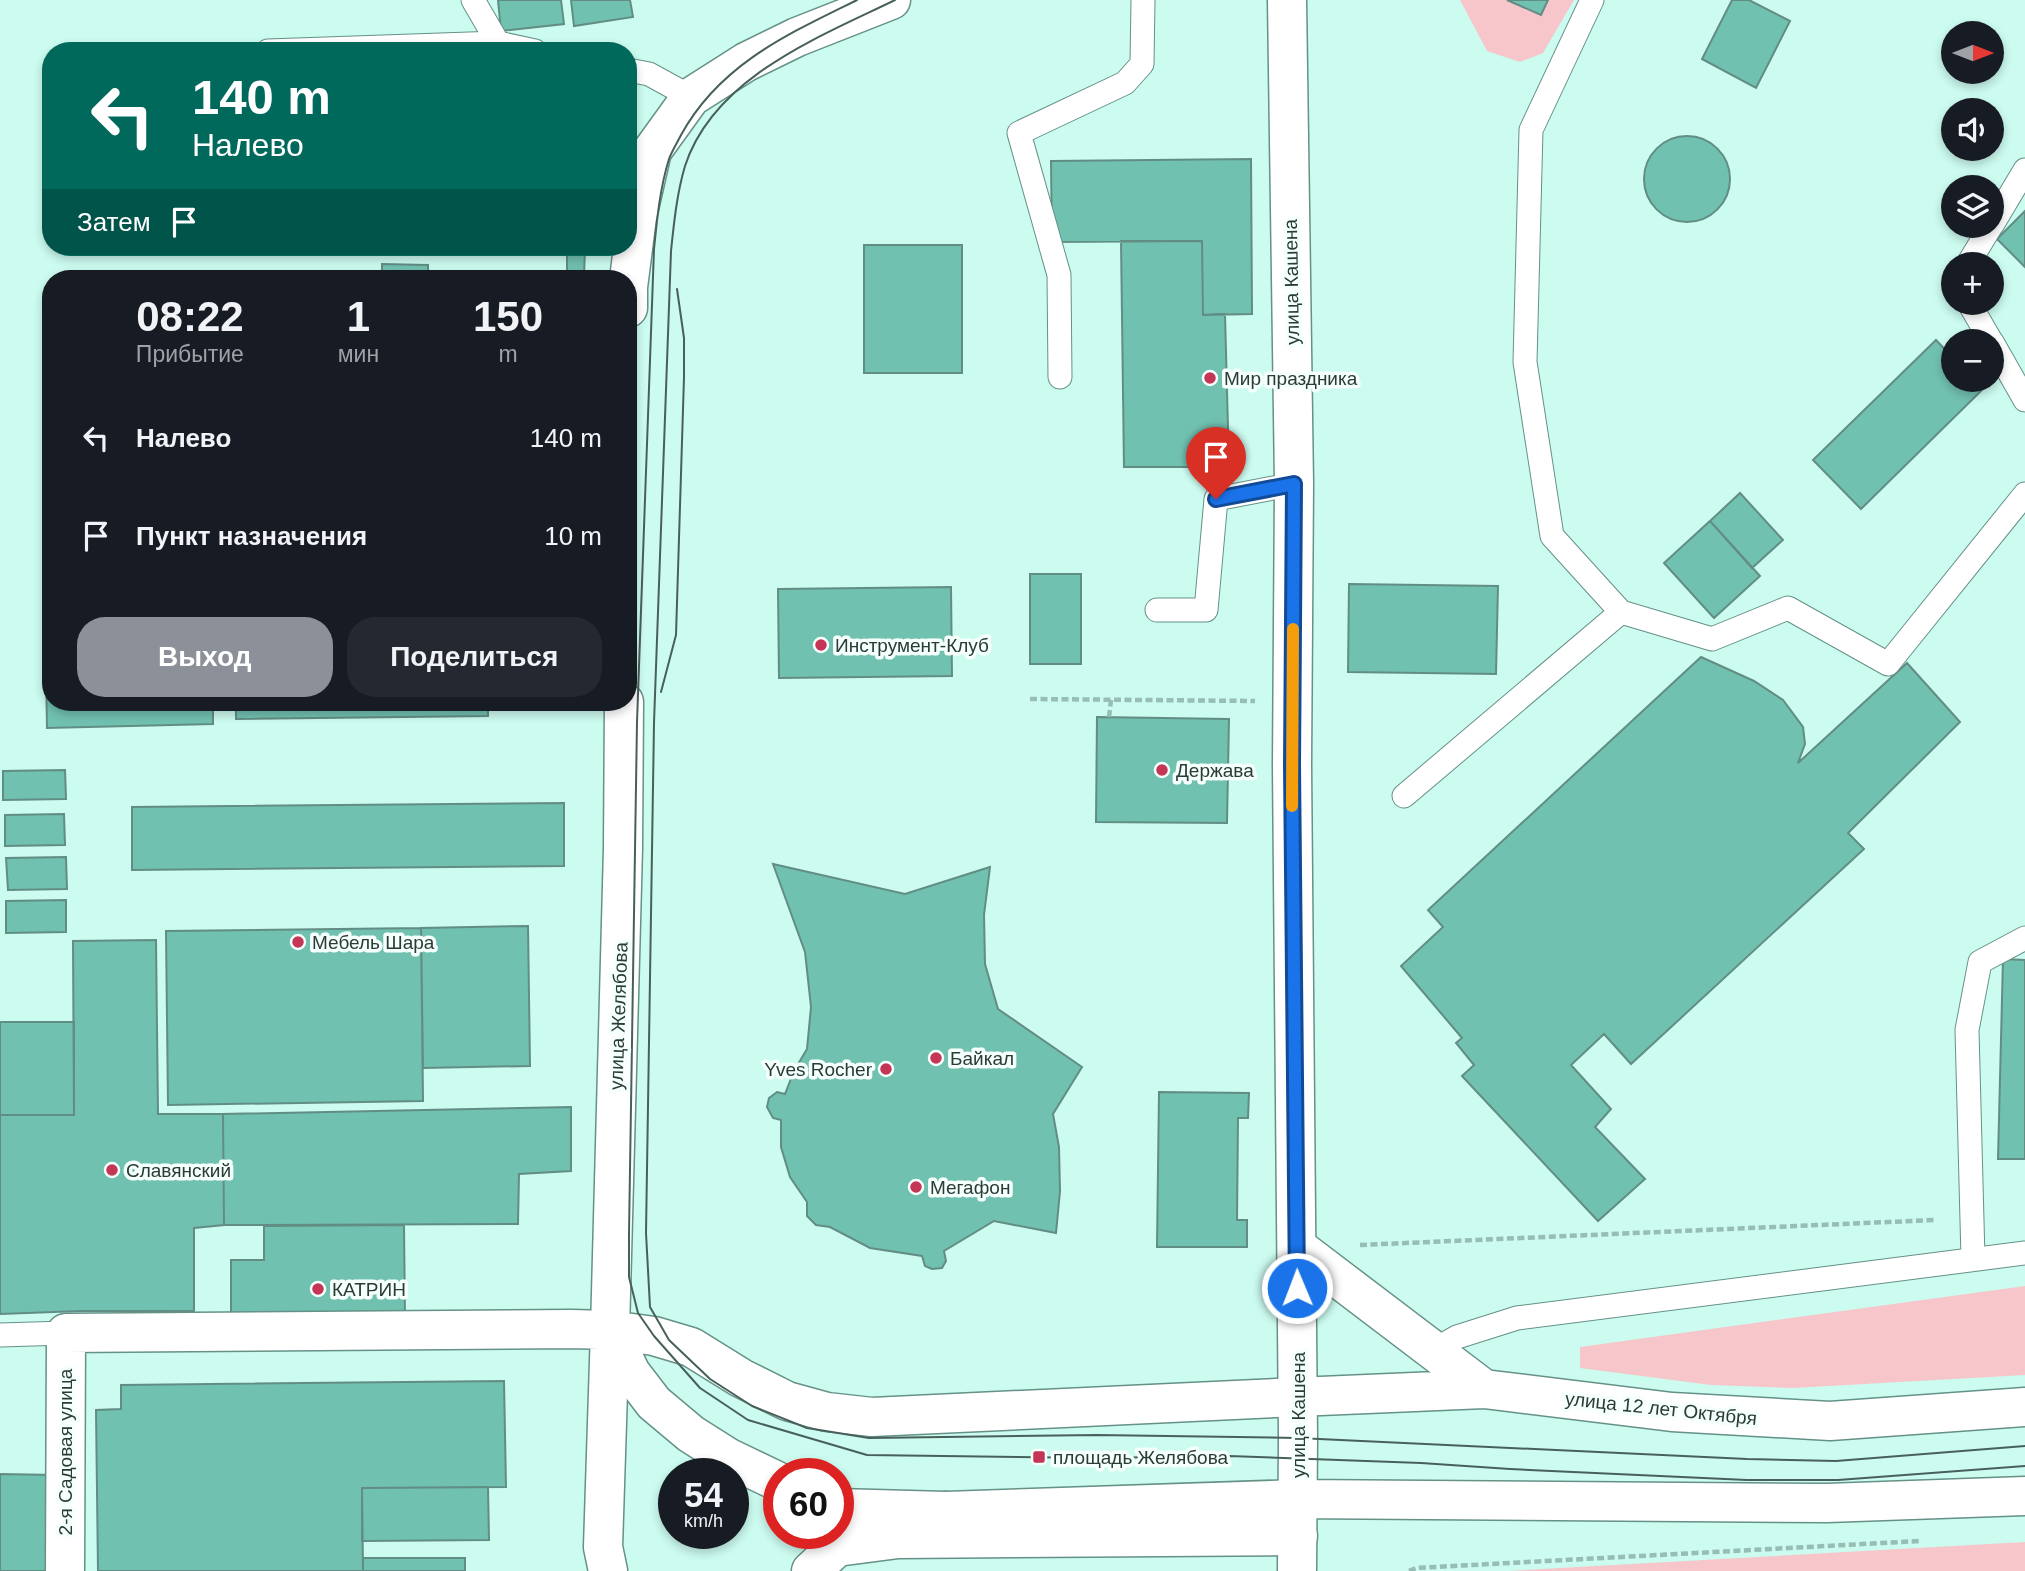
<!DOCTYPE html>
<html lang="ru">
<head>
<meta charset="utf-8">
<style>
  :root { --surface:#171b24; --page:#242831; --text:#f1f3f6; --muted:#9ea1a6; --accent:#8c9099 }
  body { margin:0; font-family:Arial,sans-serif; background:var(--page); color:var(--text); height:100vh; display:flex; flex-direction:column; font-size:26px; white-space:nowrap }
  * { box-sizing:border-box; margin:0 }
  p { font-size:23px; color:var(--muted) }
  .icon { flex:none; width:38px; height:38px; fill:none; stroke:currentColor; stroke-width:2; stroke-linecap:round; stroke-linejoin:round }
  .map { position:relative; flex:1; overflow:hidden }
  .sheet { position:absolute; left:42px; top:270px; width:595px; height:441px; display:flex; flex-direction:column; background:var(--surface); border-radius:28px; box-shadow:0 4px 10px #0003 }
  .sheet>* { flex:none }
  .guide { position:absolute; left:42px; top:42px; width:595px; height:214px; border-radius:28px; box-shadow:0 4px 10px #0003; background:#00695c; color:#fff; overflow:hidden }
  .needle { width:46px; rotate:90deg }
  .buttons { position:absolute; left:1941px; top:21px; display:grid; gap:14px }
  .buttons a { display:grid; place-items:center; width:63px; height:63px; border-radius:50%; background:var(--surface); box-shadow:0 4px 10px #0003; font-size:35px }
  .speed { position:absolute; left:658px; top:1458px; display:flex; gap:14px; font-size:35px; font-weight:700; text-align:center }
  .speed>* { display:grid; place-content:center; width:91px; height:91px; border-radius:50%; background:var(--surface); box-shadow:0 4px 10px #0003; line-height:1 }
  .speed small { font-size:18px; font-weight:400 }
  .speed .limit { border:10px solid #d22; background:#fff; color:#111 }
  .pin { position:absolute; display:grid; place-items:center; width:60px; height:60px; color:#fff; margin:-72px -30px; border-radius:50% 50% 50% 0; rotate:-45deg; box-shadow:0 0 7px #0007 }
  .pin .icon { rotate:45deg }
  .me { position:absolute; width:77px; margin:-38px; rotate:359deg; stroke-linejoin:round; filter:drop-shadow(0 0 5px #0008) }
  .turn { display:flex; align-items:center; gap:24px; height:147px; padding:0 35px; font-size:32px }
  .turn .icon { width:91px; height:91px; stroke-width:2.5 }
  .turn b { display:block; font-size:49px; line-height:60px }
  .then { display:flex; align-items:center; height:66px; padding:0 35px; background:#0003; gap:14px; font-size:26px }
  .eta { display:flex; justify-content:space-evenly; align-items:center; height:119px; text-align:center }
  .eta b { font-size:42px; font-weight:700; line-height:49px }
  .action { display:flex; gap:14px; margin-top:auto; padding:14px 35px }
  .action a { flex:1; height:80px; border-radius:28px; background:var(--accent); color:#fff; font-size:28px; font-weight:700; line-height:80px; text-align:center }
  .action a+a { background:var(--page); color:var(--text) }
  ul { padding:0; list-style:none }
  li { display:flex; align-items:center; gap:21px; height:98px; padding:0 35px }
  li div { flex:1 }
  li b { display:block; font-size:26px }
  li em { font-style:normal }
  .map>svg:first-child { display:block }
  .green { fill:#f6c6ca }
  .building { fill:#71c1b1; stroke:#628d84; stroke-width:2 }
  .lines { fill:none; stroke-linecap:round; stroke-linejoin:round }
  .service-casing { stroke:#659187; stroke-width:25 }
  .minor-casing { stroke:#659187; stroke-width:41 }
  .tertiary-casing { stroke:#659187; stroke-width:41 }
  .secondary-casing { stroke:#659187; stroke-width:41 }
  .primary-casing { stroke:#659187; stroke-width:41 }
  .path { stroke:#97bdb4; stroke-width:4.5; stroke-dasharray:7 3.5; stroke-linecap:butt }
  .service { stroke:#fff; stroke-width:23 }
  .minor { stroke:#fff; stroke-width:38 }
  .tertiary { stroke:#fff; stroke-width:38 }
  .secondary { stroke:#fff; stroke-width:38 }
  .primary { stroke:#fff; stroke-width:38 }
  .tram { stroke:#48605b; stroke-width:2 }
  .route-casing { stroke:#114b97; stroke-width:18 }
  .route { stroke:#1a73e8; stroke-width:12 }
  .slow { stroke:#f59e0b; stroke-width:12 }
  .poi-dot { fill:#c53555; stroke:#f5fffc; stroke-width:2.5 }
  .labels { text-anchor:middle; stroke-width:7; stroke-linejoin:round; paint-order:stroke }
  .street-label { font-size:19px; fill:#293c38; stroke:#f5fffc }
  .poi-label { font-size:19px; fill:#293c38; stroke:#f5fffc; text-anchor:start }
</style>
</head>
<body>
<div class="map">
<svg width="2025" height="1571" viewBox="0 0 2025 1571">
  <rect width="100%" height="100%" fill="#ccfbf0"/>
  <!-- green -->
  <path class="green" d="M 1460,0 L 1574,0 L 1543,53 L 1520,62 L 1487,51 Z
    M 2025,1286 L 2025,1375 L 1793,1388 L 1711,1385 L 1580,1368 L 1580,1347 Z
    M 2025,1542 L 2025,1571 L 1508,1571 Z"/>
  <!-- building -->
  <path class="building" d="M 498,0 L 561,0 L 564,24 L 501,31 Z
    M 571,0 L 630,0 L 633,17 L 574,26 Z
    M 1507,0 L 1548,0 L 1541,15 Z
    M 1732,0 L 1749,0 L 1790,21 L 1756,88 L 1702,59 Z
    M1644 179a43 43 0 1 1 86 0a43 43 0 1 1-86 0Z
    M 1251,159 L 1252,314 L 1203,315 L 1202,241 L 1052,242 L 1051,161 Z
    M 2025,211 L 2025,267 L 1997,239 Z
    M 1121,241 L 1202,241 L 1203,315 L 1225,314 L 1229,467 L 1124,467 Z
    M 864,245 L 962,245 L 962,373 L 864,373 Z
    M 567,247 L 585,247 L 584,278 L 567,278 Z
    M 382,264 L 428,265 L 428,278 L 382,278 Z
    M 1936,340 L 1953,358 L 1953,380 L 1974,380 L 1983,389 L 1861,509 L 1813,460 Z
    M 1740,493 L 1783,540 L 1752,568 L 1710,521 Z
    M 47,513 L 51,513 L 51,561 L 49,561 Z
    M 1710,521 L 1760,576 L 1714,618 L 1664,563 Z
    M 1030,574 L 1081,574 L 1081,664 L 1030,664 Z
    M 1349,584 L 1498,586 L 1496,674 L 1348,672 Z
    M 951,587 L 952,676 L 779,678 L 778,589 Z
    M 1701,657 L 1754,681 L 1783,700 L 1803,727 L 1805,744 L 1798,763 L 1907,663 L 1960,722 L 1848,833 L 1864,849 L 1631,1064 L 1604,1034 L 1571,1065 L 1611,1109 L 1595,1127 L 1645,1179 L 1598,1221 L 1462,1076 L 1474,1065 L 1456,1043 L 1462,1038 L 1401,966 L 1443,927 L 1428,910 Z
    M 46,671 L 51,671 L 51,702 L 213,702 L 213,724 L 47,728 Z
    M 236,702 L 488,702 L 488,716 L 236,719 Z
    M 1097,717 L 1229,719 L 1227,823 L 1096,822 Z
    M 65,770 L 66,799 L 3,800 L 3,771 Z
    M 564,803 L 564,866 L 132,870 L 132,807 Z
    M 64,814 L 65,845 L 5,846 L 5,815 Z
    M 66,857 L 67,889 L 8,890 L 6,858 Z
    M 773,864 L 905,894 L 990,867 L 984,915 L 985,964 L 998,1009 L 1082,1067 L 1053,1114 L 1059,1147 L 1060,1191 L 1056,1233 L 994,1221 L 944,1251 L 946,1261 L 942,1268 L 932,1269 L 925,1266 L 922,1256 L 870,1248 L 830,1227 L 816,1225 L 807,1216 L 807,1202 L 790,1177 L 781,1147 L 781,1120 L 773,1118 L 767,1107 L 769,1098 L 777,1092 L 785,1094 L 794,1071 L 807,1049 L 811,1007 L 805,952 Z
    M 66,900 L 66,932 L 6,933 L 6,901 Z
    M 528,926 L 530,1066 L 423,1068 L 421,928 Z
    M 421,928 L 423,1101 L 168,1105 L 166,931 Z
    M 156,940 L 158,1114 L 223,1114 L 224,1225 L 194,1228 L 194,1311 L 81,1311 L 0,1314 L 0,1115 L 74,1115 L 73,941 Z
    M 2003,959 L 2025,960 L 2025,1159 L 1998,1159 Z
    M 0,1022 L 74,1022 L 74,1115 L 0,1115 Z
    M 1159,1092 L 1249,1093 L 1248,1118 L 1238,1118 L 1237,1220 L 1247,1220 L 1247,1247 L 1157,1247 Z
    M 571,1107 L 571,1171 L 519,1174 L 518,1224 L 224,1225 L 223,1114 Z
    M 404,1225 L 405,1318 L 231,1319 L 231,1260 L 264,1260 L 264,1226 Z
    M 504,1381 L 506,1487 L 362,1488 L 363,1571 L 98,1571 L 96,1410 L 121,1409 L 121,1385 Z
    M 0,1474 L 54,1475 L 53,1571 L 0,1571 Z
    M 488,1487 L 489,1540 L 362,1541 L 362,1488 Z
    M 363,1558 L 465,1558 L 465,1571 L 363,1571 Z"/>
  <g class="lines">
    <!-- service casing -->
    <g class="service-casing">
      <path id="service" d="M 473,0 L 498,43
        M 1592,0 L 1531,130 L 1525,362 L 1552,536 L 1621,612
        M 268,51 L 498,43 L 535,51
        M 628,70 L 649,74 L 691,97
        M 1992,225 L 2025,170
        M 1968,264 L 1991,226
        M 1969,303 L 1991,341
        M 1992,342 L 2025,400
        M 1060,377 L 1059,275 L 1019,133 L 1125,83 L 1142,64 L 1143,0
        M 1157,610 L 1206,610 L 1216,499 L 1294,484
        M 1404,796 L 1621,612 L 1712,639 L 1788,608 L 1888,664 L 2025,494
        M 1973,1259 L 1967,1030 L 1980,962 L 2025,938
        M 0,1335 L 66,1333
        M 1432,1351 L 1457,1337 L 1517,1318 L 2025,1253"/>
    </g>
    <!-- minor casing -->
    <g class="minor-casing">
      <path id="minor" d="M 65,1571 L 66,1333 L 571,1329 L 610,1330 L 603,1547 L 608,1571
        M 811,1571 L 837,1547 L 898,1539 L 1298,1536"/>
    </g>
    <!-- tertiary casing -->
    <g class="tertiary-casing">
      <path id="tertiary" d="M 628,308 L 628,287 L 637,217 L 652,151 L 691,97 L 746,62 L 797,37 L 891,0
        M 624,702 L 623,848 L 610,1330 L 631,1373 L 654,1403 L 691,1434 L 729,1458 L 779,1482
        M 610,1330 L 654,1336 L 691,1347 L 741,1378 L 787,1401 L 827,1412 L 872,1417 L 1297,1397
        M 838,1508 L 946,1511"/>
    </g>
    <!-- secondary casing -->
    <g class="secondary-casing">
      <path id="secondary" d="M 946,1511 L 1298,1499"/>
    </g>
    <!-- primary casing -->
    <g class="primary-casing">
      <path id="primary" d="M 1287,0 L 1294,484 L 1292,765 L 1298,1438 L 1297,1571
        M 1297,1247 L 1484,1389
        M 1297,1397 L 1484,1389 L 1672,1412 L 1830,1421 L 2025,1407
        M 1298,1499 L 1827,1503 L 2025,1496"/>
    </g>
    <!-- path -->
    <path class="path" d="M 1030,699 L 1255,701
      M 1109,717 L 1111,700
      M 1360,1245 L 1934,1220
      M 1409,1571 L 1416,1568 L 1919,1541"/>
    <!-- service -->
    <use href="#service" class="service"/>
    <!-- minor -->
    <use href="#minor" class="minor"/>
    <!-- tertiary -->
    <use href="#tertiary" class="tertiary"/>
    <!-- secondary -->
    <use href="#secondary" class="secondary"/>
    <!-- primary -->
    <use href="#primary" class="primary"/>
    <!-- tram -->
    <path class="tram" d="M 857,0 C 788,34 720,64 681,135 C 677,143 672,151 669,159 C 660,188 657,219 654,249 L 637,722 L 629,1234 L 629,1277 L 638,1313 L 654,1336 L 700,1388 L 748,1420 L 867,1455 L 1099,1458 L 1229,1456 L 1421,1463 L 1510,1469 L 1747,1480 L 1838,1480 L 2025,1466
      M 895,0 C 819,37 714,77 685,166 C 677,193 674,222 671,251 L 654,723 L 646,1233 L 650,1307 L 669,1340 L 710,1379 L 752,1406 L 807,1428 L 869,1438 L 1097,1435 L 1298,1438 L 1747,1459 L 1836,1461 L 2025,1446
      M 661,692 L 676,635 L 684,377 L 684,338 L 677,289"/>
  </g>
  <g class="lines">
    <!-- route casing -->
    <g class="route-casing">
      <path id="route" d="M 1216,499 L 1294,484 L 1292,765 L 1297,1288"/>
    </g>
    <!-- route -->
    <use href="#route" class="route"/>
    <!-- slow -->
    <path class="slow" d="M 1292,806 L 1293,629"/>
  </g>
  <!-- markers -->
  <g class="poi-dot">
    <circle cx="1210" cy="378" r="7"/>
    <circle cx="821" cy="645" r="7"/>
    <circle cx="1162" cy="770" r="7"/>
    <circle cx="298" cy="942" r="7"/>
    <circle cx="936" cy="1058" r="7"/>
    <circle cx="886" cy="1069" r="7"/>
    <circle cx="112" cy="1170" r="7"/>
    <circle cx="916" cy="1187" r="7"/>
    <circle cx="318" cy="1289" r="7"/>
    <rect x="1032" y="1450" width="14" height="14" rx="3.5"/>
  </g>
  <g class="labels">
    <!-- street labels -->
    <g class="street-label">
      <text transform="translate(1291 282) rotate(-91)" y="7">улица Кашена</text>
      <text transform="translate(618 1016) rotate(-88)" y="7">улица Желябова</text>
      <text transform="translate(1661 1408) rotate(6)" y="7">улица 12 лет Октября</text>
      <text transform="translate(1298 1415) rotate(-90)" y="7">улица Кашена</text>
      <text transform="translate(65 1452) rotate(-90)" y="7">2-я Садовая улица</text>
    </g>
    <!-- poi labels -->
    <g class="poi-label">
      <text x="1224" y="385">Мир праздника</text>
      <text x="835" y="652">Инструмент-Клуб</text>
      <text x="1176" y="777">Держава</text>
      <text x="312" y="949">Мебель Шара</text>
      <text x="950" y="1065">Байкал</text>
      <text x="872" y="1076" text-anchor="end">Yves Rocher</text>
      <text x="126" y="1177">Славянский</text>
      <text x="930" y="1194">Мегафон</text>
      <text x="332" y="1296">КАТРИН</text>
      <text x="1053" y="1464">площадь Желябова</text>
    </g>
  </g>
</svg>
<div class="buttons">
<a><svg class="needle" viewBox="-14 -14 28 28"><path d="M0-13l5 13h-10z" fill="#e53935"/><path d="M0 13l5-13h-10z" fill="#9ea1a6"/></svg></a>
<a><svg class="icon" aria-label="sound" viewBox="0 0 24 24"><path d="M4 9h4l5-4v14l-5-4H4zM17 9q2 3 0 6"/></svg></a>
<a><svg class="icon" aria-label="layers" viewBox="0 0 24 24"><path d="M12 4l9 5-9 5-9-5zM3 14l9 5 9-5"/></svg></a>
<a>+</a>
<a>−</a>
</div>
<div class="speed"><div>54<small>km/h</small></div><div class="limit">60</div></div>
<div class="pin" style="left:1216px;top:499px;background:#d93025"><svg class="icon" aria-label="arrive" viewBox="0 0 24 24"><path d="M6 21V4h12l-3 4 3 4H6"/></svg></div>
<svg class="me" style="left:1297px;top:1288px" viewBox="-20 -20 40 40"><circle r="17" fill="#1a73e8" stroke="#fff" stroke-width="3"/><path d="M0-11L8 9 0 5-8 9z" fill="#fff"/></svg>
<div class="guide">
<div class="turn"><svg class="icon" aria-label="left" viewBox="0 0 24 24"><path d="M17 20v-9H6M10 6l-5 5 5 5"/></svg><div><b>140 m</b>Налево</div></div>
<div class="then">Затем<svg class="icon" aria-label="arrive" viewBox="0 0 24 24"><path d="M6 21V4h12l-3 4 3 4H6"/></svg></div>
</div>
<section class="sheet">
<div class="eta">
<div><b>08:22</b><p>Прибытие</p></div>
<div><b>1</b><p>мин</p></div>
<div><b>150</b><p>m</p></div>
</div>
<ul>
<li><svg class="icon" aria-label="left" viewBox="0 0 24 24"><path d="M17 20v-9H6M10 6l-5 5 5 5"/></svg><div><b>Налево</b></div><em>140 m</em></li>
<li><svg class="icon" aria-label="arrive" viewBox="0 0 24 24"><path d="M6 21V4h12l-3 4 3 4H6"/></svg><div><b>Пункт назначения</b></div><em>10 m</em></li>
</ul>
<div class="action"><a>Выход</a><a>Поделиться</a></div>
</section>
</div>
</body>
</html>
